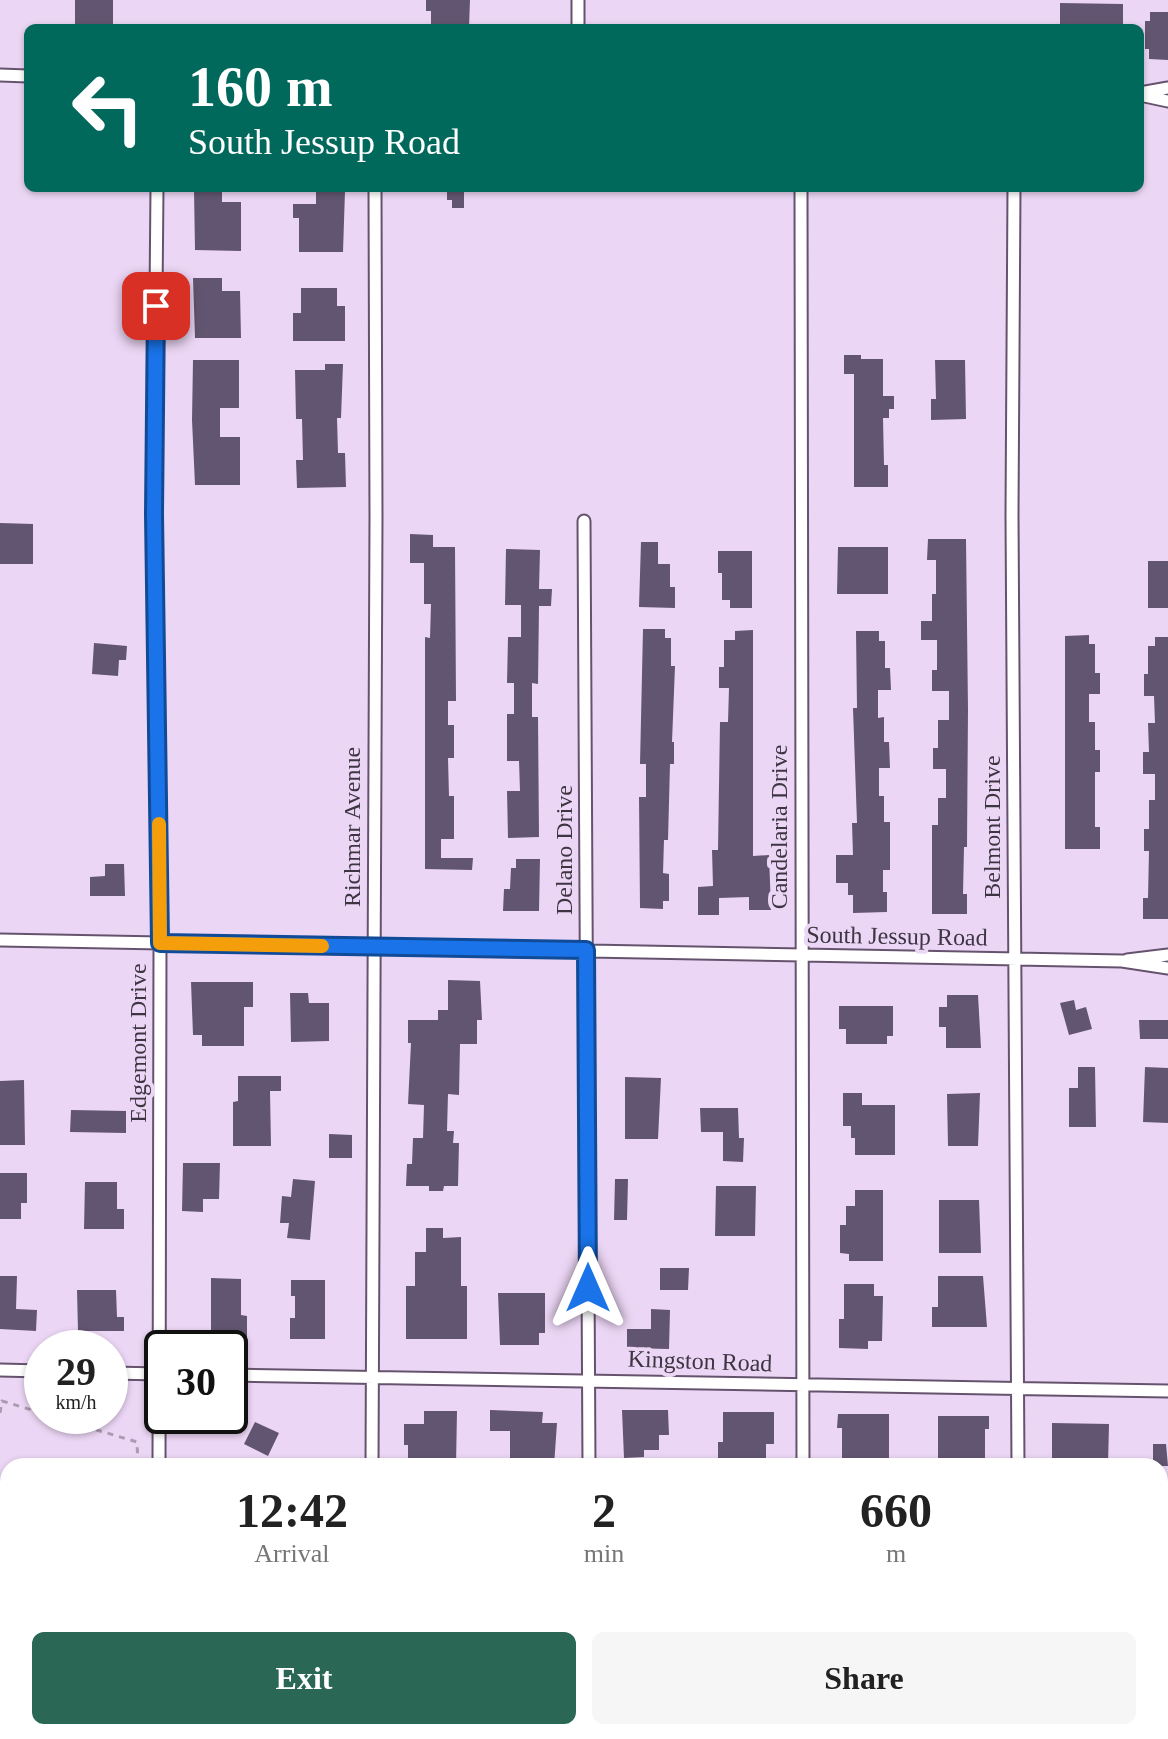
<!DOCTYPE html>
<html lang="en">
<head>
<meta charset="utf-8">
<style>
  :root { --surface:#fff; --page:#f6f6f6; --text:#222; --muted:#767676; --accent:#2a6855 }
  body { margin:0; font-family:"Times New Roman",serif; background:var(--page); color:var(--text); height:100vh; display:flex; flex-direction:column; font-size:30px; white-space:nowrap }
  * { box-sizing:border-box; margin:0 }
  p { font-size:26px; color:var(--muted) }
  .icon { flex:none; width:44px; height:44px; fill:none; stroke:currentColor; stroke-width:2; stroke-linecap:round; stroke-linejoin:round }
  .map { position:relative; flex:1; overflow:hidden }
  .sheet { position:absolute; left:0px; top:1458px; width:1168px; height:282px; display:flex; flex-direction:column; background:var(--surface); border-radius:24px 24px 0 0; box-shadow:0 2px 6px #0004 }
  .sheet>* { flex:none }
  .top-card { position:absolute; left:24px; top:24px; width:1120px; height:168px; border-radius:12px; box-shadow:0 2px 6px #0004; background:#00695c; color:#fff; overflow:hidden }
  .speed { position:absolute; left:24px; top:1330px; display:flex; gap:16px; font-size:40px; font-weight:700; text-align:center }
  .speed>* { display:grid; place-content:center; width:104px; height:104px; border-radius:50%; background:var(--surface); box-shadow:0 2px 6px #0004; line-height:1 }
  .speed small { font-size:20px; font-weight:400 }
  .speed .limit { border:4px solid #111; border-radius:12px; background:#fff; color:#111 }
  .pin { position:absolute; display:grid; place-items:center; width:68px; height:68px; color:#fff; margin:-34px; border-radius:16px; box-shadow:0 4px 12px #0006 }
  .me { position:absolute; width:88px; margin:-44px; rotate:0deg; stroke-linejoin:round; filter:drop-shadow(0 0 6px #0008) }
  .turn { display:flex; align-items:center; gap:28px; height:168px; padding:0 32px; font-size:36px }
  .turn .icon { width:104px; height:104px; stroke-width:2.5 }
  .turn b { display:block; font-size:56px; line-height:68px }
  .eta { display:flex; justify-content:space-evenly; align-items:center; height:136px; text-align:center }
  .eta b { font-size:48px; font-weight:700; line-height:56px }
  .action { display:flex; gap:16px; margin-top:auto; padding:16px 32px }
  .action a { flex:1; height:92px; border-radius:12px; background:var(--accent); color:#fff; font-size:32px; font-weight:700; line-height:92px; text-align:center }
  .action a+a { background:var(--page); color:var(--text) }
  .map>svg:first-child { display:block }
  .building { fill:#625571 }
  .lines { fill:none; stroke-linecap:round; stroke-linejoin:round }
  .minor-casing { stroke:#65536d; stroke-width:15 }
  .path { stroke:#aa9ab2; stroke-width:3; stroke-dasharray:6 6; stroke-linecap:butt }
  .minor { stroke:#fff; stroke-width:11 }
  .route-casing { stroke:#114b97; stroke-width:20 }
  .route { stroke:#1a73e8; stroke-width:14 }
  .slow { stroke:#f59e0b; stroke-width:14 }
  .labels { text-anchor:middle; stroke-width:8; stroke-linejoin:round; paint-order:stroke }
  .street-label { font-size:24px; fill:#3d3541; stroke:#ecd6f5 }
</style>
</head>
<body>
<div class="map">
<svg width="1168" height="1739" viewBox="0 0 1168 1739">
  <rect width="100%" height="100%" fill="#ecd6f5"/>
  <!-- building -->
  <path class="building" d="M 75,0 L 113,0 L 113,28 L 75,28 Z
    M 426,0 L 470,0 L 469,28 L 431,28 L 431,11 L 426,11 Z
    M 1060,3 L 1123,4 L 1123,28 L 1060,24 Z
    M 1150,12 L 1168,12 L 1168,60 L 1149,59 L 1149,49 L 1145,49 L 1145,21 L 1150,21 Z
    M 447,188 L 464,188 L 464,208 L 452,208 L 452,200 L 447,200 Z
    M 194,190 L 222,190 L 222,202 L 241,202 L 241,251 L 195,250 Z
    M 316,191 L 345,191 L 343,252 L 299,252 L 299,218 L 293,218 L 293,204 L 316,204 Z
    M 193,278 L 222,278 L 222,291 L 240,291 L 241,338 L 195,338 Z
    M 301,288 L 337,288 L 337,306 L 345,306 L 345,341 L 293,341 L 293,313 L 301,313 Z
    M 844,355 L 861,355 L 861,359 L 883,359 L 883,396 L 894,396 L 894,409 L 889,409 L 889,418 L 883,418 L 884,465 L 888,465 L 888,487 L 854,487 L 854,374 L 844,374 Z
    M 193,360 L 239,360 L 239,408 L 220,408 L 220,437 L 240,437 L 240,485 L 195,485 L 192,420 Z
    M 935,360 L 965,360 L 966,419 L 931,420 L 931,399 L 936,399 Z
    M 325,364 L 343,364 L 341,418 L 337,418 L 338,453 L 345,453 L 346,487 L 297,488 L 296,460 L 303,460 L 302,419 L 296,419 L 295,370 L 325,370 Z
    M 0,523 L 33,524 L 33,564 L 0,564 Z
    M 410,534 L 433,535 L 433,547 L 455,547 L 456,701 L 448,701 L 448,725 L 454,725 L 454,758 L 448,758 L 449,796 L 454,796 L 454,839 L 441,839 L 441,858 L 473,858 L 472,870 L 425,869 L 425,637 L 430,638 L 431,604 L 424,604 L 424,563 L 410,563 Z
    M 928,539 L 966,539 L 968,710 L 967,847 L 964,847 L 963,894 L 967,894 L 967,914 L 932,914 L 932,825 L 938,825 L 938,798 L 946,798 L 946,769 L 933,769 L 933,748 L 938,748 L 938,720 L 949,720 L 949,691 L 932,691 L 932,670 L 937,670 L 937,640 L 921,640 L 921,621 L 932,621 L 932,594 L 936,594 L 936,560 L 927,560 Z
    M 641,542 L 658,542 L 658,564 L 670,564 L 670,587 L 675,587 L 675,608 L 639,607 Z
    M 838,547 L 888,547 L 888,594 L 837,594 Z
    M 506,549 L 540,550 L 539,589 L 552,589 L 551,606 L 539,606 L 538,684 L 532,683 L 532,717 L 538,717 L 539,837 L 508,838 L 507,791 L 520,791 L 519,761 L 507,761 L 507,714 L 514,714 L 514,683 L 507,683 L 508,637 L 521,637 L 521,605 L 505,605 Z
    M 718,551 L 752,551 L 752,608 L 730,608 L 730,600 L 722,600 L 722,573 L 718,573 Z
    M 1148,561 L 1168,561 L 1168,608 L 1148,608 Z
    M 643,629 L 665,629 L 665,638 L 671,638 L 671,666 L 675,666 L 672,742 L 674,742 L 674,764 L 670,764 L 668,840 L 664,840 L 663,873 L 669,874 L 669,901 L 663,901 L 663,909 L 640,908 L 639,797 L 646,797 L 646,764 L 640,764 Z
    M 753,630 L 753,856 L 769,855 L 771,910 L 749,910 L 749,897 L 719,898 L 719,915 L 698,915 L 698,887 L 713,886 L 712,850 L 718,850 L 720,722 L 728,722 L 729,688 L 719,688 L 719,667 L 724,667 L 724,640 L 735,640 L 735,631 Z
    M 856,631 L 879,631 L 879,641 L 885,641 L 885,668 L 890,668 L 891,690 L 878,690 L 878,718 L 884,717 L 884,742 L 889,742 L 890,768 L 879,768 L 879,796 L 884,796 L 884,822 L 890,822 L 890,870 L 883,870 L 883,892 L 887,892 L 887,912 L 853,913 L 853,895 L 848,895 L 848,883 L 836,883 L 836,855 L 853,855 L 852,823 L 857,823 L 853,708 L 857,708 Z
    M 1089,635 L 1089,644 L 1095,644 L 1095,673 L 1100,673 L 1100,694 L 1089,694 L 1089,722 L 1095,722 L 1095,750 L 1100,750 L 1100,772 L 1095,772 L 1095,827 L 1100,827 L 1100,849 L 1065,849 L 1065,636 Z
    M 1155,637 L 1168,637 L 1168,919 L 1143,919 L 1143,898 L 1148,898 L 1149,851 L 1144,851 L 1144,829 L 1149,829 L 1149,800 L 1155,800 L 1155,774 L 1143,774 L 1143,752 L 1149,752 L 1148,723 L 1155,723 L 1154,696 L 1144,696 L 1144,674 L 1148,674 L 1148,646 L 1155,646 Z
    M 94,643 L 127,646 L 126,660 L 119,660 L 118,676 L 92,674 Z
    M 516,859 L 540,859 L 539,911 L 503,911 L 504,889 L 510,889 L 511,868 L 516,868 Z
    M 105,864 L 124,864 L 125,896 L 90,896 L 90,877 L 105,876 Z
    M 448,980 L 480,981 L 482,1020 L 477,1020 L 477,1044 L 460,1044 L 459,1095 L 448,1094 L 447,1131 L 454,1131 L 453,1143 L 459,1143 L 458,1186 L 444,1186 L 443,1191 L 429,1191 L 429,1186 L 406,1186 L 407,1164 L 412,1164 L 413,1138 L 423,1138 L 424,1105 L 408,1104 L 411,1043 L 408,1043 L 408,1020 L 438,1020 L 438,1010 L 448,1010 Z
    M 191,982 L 253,982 L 253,1007 L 244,1007 L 244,1046 L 202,1046 L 202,1035 L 193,1035 Z
    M 290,993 L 308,993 L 309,1003 L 329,1003 L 329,1041 L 291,1042 Z
    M 947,995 L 978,995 L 981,1048 L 946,1048 L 946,1027 L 939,1027 L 939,1007 L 947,1007 Z
    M 1074,1000 L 1076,1010 L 1086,1007 L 1092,1029 L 1069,1035 L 1060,1003 Z
    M 839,1006 L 893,1006 L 893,1036 L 887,1036 L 887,1044 L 846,1044 L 846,1029 L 839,1029 Z
    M 1139,1020 L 1168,1020 L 1168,1039 L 1140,1039 Z
    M 1078,1067 L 1095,1067 L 1096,1127 L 1069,1127 L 1069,1088 L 1078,1088 Z
    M 1145,1067 L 1168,1068 L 1168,1123 L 1143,1122 Z
    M 238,1076 L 281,1076 L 281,1091 L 270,1091 L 271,1146 L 233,1146 L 233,1102 L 238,1101 Z
    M 625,1077 L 661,1078 L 658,1139 L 625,1139 Z
    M 24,1080 L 25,1145 L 0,1145 L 0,1081 Z
    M 843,1093 L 862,1093 L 862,1105 L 895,1105 L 895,1155 L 855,1155 L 855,1138 L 851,1138 L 851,1126 L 843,1126 Z
    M 980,1093 L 978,1146 L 948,1146 L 947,1094 Z
    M 700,1108 L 738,1108 L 739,1138 L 744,1138 L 743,1162 L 723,1161 L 723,1132 L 701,1132 Z
    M 71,1110 L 126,1111 L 126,1133 L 70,1132 Z
    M 329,1134 L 352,1135 L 352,1158 L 329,1158 Z
    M 183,1163 L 220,1163 L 219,1199 L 203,1199 L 203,1212 L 182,1211 Z
    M 0,1173 L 27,1173 L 27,1203 L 21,1203 L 21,1219 L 0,1219 Z
    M 293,1179 L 315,1181 L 310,1240 L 287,1238 L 289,1223 L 280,1223 L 282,1196 L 291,1197 Z
    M 615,1179 L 628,1179 L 627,1220 L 614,1220 Z
    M 85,1182 L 117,1182 L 117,1209 L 124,1209 L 124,1229 L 84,1229 Z
    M 716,1186 L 756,1186 L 755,1236 L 715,1236 Z
    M 855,1190 L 883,1190 L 883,1261 L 849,1261 L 849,1254 L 840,1253 L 840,1225 L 846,1225 L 846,1206 L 855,1206 Z
    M 939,1200 L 979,1200 L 981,1253 L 939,1253 Z
    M 426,1228 L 443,1228 L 443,1238 L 461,1237 L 461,1286 L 467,1286 L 467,1339 L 406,1339 L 406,1286 L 415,1286 L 415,1252 L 426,1252 Z
    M 660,1268 L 689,1268 L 688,1290 L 660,1290 Z
    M 0,1276 L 17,1276 L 16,1309 L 37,1310 L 36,1331 L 0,1329 Z
    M 938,1276 L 983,1276 L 987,1327 L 932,1327 L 932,1307 L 938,1307 Z
    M 211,1278 L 241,1279 L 241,1315 L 247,1316 L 247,1338 L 211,1338 Z
    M 291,1280 L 325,1280 L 325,1339 L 290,1339 L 290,1318 L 295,1318 L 295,1296 L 291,1296 Z
    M 844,1284 L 874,1284 L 874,1296 L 883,1296 L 882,1341 L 868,1341 L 868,1349 L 839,1348 L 839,1319 L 844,1319 Z
    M 77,1290 L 116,1290 L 117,1317 L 124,1317 L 124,1331 L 78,1331 Z
    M 498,1293 L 545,1293 L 545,1333 L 539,1333 L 539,1345 L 500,1345 Z
    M 651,1309 L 670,1310 L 669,1349 L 627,1348 L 627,1329 L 651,1329 Z
    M 490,1410 L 543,1412 L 542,1423 L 557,1423 L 554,1466 L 510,1466 L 510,1431 L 490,1431 Z
    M 622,1410 L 668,1410 L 669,1435 L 659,1435 L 659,1450 L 644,1450 L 644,1457 L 624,1458 Z
    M 424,1411 L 457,1411 L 456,1466 L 408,1466 L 408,1445 L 404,1445 L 404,1424 L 424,1424 Z
    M 723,1412 L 774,1412 L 774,1444 L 766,1444 L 766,1466 L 718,1466 L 718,1442 L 723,1442 Z
    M 838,1414 L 889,1414 L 889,1466 L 842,1465 L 842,1428 L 837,1428 Z
    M 938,1416 L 989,1416 L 989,1429 L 985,1429 L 985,1466 L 938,1466 Z
    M 255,1422 L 279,1433 L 268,1456 L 244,1444 Z
    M 1052,1423 L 1109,1424 L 1108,1466 L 1052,1463 Z
    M 1153,1444 L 1166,1444 L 1168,1466 L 1153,1466 Z"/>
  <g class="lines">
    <!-- minor casing -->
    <g class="minor-casing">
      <path id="minor" d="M 578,0 L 578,28
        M 0,75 L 28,76
        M 1140,93 L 1168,88
        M 1140,95 L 1168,101
        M 157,188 L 154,514 L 160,943 L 159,1466
        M 801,188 L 803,1466
        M 1014,188 L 1012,515 L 1018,1466
        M 584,521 L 589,1466
        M 0,940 L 1122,961 L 1168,968
        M 1127,960 L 1168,955
        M 0,1370 L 42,1371
        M 110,1373 L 162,1374
        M 230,1375 L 1168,1391
        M 372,1466 L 376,518 L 375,188
        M 160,1732 L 160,1739
        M 373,1732 L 373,1739
        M 592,1732 L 592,1739
        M 805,1732 L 805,1739
        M 1019,1732 L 1019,1739"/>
    </g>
    <!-- path -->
    <path class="path" d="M 0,1413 L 2,1401 L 42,1413
      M 50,1416 L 137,1442 L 138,1466
      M 140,1732 L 140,1739 L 149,1738"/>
    <!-- minor -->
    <use href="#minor" class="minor"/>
  </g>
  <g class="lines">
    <!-- route casing -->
    <g class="route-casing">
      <path id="route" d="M 156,306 L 154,514 L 160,943 L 586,950 L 588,1288"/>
    </g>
    <!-- route -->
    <use href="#route" class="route"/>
    <!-- slow -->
    <path class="slow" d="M 159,824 L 160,943 L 322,946"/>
  </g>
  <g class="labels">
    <!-- street labels -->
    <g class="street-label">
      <text transform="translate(352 827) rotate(-90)" y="8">Richmar Avenue</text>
      <text transform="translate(779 827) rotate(-90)" y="8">Candelaria Drive</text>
      <text transform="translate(992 827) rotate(-90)" y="8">Belmont Drive</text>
      <text transform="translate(564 850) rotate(-90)" y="8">Delano Drive</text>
      <text transform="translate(897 936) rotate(1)" y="8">South Jessup Road</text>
      <text transform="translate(138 1043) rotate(-90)" y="8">Edgemont Drive</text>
      <text transform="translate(700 1361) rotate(2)" y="8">Kingston Road</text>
    </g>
  </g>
</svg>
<div class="speed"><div>29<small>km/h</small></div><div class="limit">30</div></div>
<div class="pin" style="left:156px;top:306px;background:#d93025"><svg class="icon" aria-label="arrive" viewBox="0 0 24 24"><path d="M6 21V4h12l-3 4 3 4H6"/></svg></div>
<svg class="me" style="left:588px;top:1288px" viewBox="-20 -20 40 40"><path d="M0-17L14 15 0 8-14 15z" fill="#1a73e8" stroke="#fff" stroke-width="4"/></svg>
<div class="top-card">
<div class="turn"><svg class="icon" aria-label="left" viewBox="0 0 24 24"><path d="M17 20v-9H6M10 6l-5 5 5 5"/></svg><div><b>160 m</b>South Jessup Road</div></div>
</div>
<section class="sheet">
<div class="eta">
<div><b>12:42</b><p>Arrival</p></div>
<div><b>2</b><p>min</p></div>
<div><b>660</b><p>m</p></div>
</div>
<div class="action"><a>Exit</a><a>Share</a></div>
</section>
</div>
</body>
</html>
